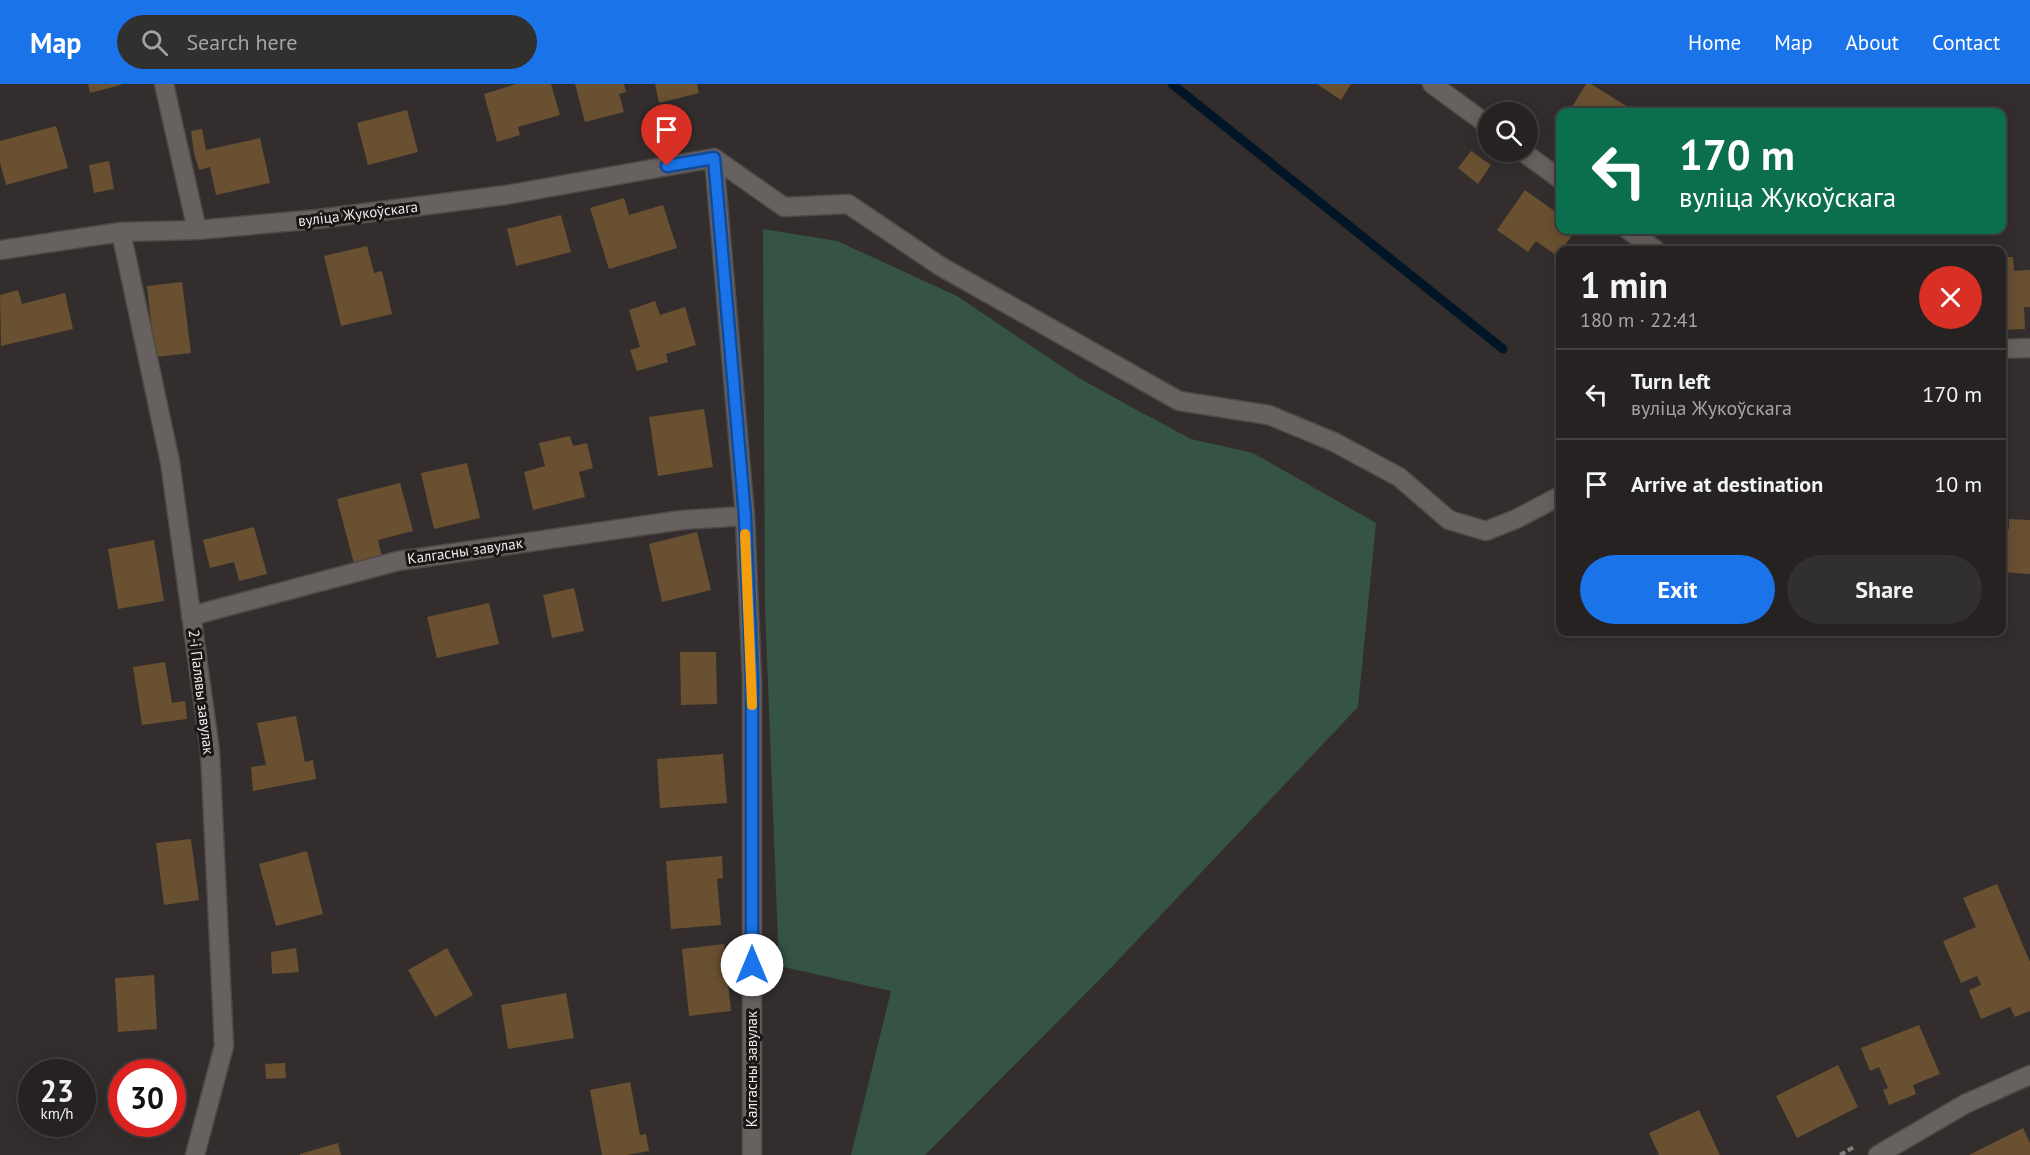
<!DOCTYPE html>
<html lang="en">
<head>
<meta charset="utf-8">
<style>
  :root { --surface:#262222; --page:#322f2f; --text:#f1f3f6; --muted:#a4a4a5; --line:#423f40; --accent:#1a73e8 }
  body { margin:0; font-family:"PT Sans",sans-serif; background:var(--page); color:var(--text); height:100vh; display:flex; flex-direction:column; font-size:22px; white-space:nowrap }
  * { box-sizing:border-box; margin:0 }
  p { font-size:20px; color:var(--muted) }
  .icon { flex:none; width:33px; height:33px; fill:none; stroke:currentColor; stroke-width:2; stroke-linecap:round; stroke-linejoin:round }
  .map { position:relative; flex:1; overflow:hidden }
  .panel { position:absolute; left:1556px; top:162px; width:450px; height:390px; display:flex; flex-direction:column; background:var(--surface); border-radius:12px; box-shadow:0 3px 15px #0003,0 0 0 2px var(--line) }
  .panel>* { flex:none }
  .hud { position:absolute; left:1556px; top:24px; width:450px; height:126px; border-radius:12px; box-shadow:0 3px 15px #0003,0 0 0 2px var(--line); background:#0b6e4f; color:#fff; overflow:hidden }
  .tools { position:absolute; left:1478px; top:18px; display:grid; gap:12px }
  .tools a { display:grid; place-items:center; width:60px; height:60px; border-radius:50%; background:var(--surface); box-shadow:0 3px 15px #0003,0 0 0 2px var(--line); font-size:30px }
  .speed { position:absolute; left:18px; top:975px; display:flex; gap:12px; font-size:30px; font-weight:700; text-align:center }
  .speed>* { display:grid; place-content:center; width:78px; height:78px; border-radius:50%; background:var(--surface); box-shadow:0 3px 15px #0003,0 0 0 2px var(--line); line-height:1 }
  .speed small { font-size:15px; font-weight:400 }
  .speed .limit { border:9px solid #d22; background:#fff; color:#111 }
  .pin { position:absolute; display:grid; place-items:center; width:51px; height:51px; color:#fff; margin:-62px -26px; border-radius:50% 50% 50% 0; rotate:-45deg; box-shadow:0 0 6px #0007 }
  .pin .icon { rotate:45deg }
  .me { position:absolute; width:66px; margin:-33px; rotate:0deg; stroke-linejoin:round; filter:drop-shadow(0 0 4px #0008) }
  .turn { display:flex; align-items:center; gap:21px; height:126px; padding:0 24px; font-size:27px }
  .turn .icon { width:78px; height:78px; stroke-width:2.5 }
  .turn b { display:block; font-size:42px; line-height:51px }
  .round { display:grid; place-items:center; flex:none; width:63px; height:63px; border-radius:32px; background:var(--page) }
  .overview { display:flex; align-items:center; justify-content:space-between; height:102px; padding:0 24px }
  h1 { font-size:36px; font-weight:800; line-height:45px }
  .button { display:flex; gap:12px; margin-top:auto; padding:12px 24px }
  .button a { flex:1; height:69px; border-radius:36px; background:var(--accent); color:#fff; font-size:24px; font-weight:800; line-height:69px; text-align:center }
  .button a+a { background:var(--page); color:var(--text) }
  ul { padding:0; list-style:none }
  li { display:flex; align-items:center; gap:18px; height:90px; padding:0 24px; border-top:2px solid var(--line) }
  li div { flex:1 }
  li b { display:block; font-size:22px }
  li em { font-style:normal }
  header { display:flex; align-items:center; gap:36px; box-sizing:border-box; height:84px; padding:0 30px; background:var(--accent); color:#fff }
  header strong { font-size:28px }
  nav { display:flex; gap:33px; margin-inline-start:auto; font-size:21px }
  .search { width:420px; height:54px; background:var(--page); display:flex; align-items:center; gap:15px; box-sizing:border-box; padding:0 21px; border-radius:33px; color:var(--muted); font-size:22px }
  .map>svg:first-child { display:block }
  .green { fill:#365445 }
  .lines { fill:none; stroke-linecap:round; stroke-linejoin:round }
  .stream { stroke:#001526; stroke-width:9 }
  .building { fill:#695031 }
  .street-casing { stroke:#4e4a48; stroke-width:21 }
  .path { stroke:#807b7a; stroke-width:4; stroke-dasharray:6 3; stroke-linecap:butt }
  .street { stroke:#67615f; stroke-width:18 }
  .route-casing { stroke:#114b97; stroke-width:15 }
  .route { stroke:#1a73e8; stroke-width:10 }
  .slow { stroke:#f59e0b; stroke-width:10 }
  .labels { text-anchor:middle; stroke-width:6; stroke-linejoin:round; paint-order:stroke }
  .street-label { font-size:15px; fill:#eeebea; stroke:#191716 }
</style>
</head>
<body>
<header>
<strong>Map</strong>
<div class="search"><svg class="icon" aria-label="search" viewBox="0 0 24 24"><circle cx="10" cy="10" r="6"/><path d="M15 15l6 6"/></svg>Search here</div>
<nav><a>Home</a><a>Map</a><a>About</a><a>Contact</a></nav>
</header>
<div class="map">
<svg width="2030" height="1071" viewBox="0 0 2030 1071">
  <rect width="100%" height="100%" fill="#332e2d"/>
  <!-- green -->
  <path class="green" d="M 763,145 L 837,157 L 957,212 L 1079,294 L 1135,325 L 1191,355 L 1253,369 L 1376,439 L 1358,623 L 1106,889 L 925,1071 L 851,1071 L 891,907 L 779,882 L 765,522 Z"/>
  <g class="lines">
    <!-- stream -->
    <path class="stream" d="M 1172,0 L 1503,265"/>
  </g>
  <!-- building -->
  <path class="building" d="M 88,0 L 121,0 L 121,1 L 90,9 Z
    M 516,0 L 551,0 L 560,31 L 518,43 L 520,51 L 497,58 L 484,10 Z
    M 575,0 L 624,0 L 626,8 L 619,10 L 624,28 L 585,38 Z
    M 655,0 L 697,0 L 699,9 L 659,19 Z
    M 1317,0 L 1351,0 L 1341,16 Z
    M 1586,0 L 1591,0 L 1628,23 L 1624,28 L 1569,28 Z
    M 407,26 L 418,68 L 368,81 L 357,39 Z
    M 56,42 L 68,84 L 6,101 L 0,79 L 0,57 Z
    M 202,45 L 206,66 L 260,54 L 270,99 L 216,111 L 210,83 L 199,86 L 194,69 L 191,47 Z
    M 1471,67 L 1491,81 L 1478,100 L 1458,84 Z
    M 109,77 L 114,105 L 94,109 L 89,81 Z
    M 1525,106 L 1560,131 L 1560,146 L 1576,146 L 1557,172 L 1536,157 L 1528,168 L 1497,146 Z
    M 624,114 L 629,131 L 663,121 L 677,164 L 609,185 L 590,124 Z
    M 561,131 L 571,168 L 516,182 L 507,145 Z
    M 367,162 L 374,189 L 382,187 L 392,230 L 341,242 L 324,172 Z
    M 2001,173 L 2013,173 L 2014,187 L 2030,186 L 2030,223 L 2024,223 L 2025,245 L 2001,246 Z
    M 182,198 L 191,269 L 155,273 L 147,202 Z
    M 18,206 L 22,220 L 65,209 L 73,245 L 1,262 L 0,211 Z
    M 655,217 L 660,231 L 685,223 L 696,261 L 666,270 L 668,278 L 637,287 L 630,266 L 640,263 L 629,226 Z
    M 704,325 L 713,383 L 658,392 L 649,333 Z
    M 570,352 L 573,362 L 587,359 L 593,384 L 579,388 L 585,413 L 533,426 L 524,388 L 545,382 L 539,359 Z
    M 467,379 L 480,434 L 434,445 L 421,389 Z
    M 400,399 L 413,447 L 378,456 L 382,473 L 354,480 L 337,415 Z
    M 2009,435 L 2030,436 L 2030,490 L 2001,488 L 2001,444 L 2009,445 Z
    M 254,443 L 267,490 L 239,497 L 234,478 L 210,484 L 203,456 Z
    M 697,448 L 711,506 L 662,518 L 649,460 Z
    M 154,456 L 164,517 L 118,525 L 108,465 Z
    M 574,504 L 584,547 L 552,554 L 543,511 Z
    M 489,519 L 499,560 L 437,574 L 427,533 Z
    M 680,568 L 716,568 L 717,620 L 681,621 Z
    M 165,578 L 172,619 L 185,617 L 187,635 L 142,641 L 133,583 Z
    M 296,632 L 305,678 L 313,676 L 316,695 L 253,707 L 251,683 L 266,681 L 257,639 Z
    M 723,670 L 727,719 L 660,724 L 657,675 Z
    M 191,755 L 199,816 L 164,821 L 156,759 Z
    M 307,767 L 323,830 L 276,842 L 259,780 Z
    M 722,772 L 723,794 L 717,795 L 721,841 L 671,845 L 666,777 Z
    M 1997,800 L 2030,878 L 2030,927 L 2015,933 L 2010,923 L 1981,935 L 1969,906 L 1981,901 L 1977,892 L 1961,899 L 1943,857 L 1976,843 L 1963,814 Z
    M 724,860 L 731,927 L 689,932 L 682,865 Z
    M 296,864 L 299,888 L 272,890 L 271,868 Z
    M 447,864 L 473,911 L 435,933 L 408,886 Z
    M 154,891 L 157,945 L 118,948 L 115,894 Z
    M 566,909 L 574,954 L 508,965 L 501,921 Z
    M 1919,941 L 1940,990 L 1913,1001 L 1916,1010 L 1889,1021 L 1883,1006 L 1888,1004 L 1879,983 L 1870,987 L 1861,964 Z
    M 285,979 L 286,994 L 266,995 L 265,980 Z
    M 1838,981 L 1858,1023 L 1797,1054 L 1776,1012 Z
    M 630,998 L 640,1051 L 646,1050 L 649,1067 L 627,1071 L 602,1071 L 590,1006 Z
    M 172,1022 L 181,1025 L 171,1048 L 161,1047 L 143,1040 L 172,1040 Z
    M 1699,1026 L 1720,1071 L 1659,1071 L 1649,1049 Z
    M 2023,1044 L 2030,1059 L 2030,1071 L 1969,1071 Z
    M 338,1059 L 341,1071 L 300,1071 L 300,1070 Z"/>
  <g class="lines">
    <!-- street casing -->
    <g class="street-casing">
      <path id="street" d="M 164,0 L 197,146
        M 1432,0 L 1488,41
        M 1523,68 L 1560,95
        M 714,74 L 745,432 L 752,597 L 752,1071
        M 714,74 L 784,123 L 848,120 L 940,182 L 1179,317 L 1269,331 L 1334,358 L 1399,393 L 1449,436 L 1486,447 L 1516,435 L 1560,412
        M 1628,146 L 1656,166
        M 121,148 L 170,378 L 210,667 L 224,962 L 195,1071
        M 0,166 L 121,148 L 197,146 L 318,135 L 506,111 L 714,74
        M 2001,265 L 2030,264
        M 191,532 L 398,477 L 682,436 L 745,432
        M 1878,1071 L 1965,1020 L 2030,991"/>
    </g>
    <!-- path -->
    <path class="path" d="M 1840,1071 L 1854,1063"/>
    <!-- street -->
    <use href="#street" class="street"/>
  </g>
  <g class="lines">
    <!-- route casing -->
    <g class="route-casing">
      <path id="route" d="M 667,82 L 714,74 L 745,432 L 752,597 L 752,881"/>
    </g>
    <!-- route -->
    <use href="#route" class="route"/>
    <!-- slow -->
    <path class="slow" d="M 745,450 L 752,621"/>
  </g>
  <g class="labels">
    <!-- street labels -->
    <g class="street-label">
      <text transform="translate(358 130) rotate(-7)" y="5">вуліца Жукоўскага</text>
      <text transform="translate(465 467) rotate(-8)" y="5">Калгасны завулак</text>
      <text transform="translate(201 608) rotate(83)" y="5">2-і Палявы завулак</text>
      <text transform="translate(752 985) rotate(-90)" y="5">Калгасны завулак</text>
    </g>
  </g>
</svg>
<div class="tools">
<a><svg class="icon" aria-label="search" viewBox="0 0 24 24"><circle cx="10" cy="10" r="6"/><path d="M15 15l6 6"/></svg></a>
</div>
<div class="speed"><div>23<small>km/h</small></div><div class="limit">30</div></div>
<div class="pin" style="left:667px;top:82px;background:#d93025"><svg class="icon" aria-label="arrive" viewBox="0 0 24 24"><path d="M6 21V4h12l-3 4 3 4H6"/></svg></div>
<svg class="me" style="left:752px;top:881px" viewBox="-20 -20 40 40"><circle r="19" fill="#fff"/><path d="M0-13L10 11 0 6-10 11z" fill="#1a73e8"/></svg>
<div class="hud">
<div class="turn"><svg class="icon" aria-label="left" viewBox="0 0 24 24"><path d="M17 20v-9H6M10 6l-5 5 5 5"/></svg><div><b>170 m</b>вуліца Жукоўскага</div></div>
</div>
<section class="panel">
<div class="overview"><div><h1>1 min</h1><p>180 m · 22:41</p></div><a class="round" style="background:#d93025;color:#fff"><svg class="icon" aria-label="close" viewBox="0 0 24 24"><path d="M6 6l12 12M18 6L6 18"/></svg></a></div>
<ul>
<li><svg class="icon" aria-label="left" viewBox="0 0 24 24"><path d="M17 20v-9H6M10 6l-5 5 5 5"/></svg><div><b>Turn left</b><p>вуліца Жукоўскага</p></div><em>170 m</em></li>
<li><svg class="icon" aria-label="arrive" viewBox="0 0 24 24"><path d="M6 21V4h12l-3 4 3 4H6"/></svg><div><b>Arrive at destination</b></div><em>10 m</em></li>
</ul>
<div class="button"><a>Exit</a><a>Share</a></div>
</section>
</div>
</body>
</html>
